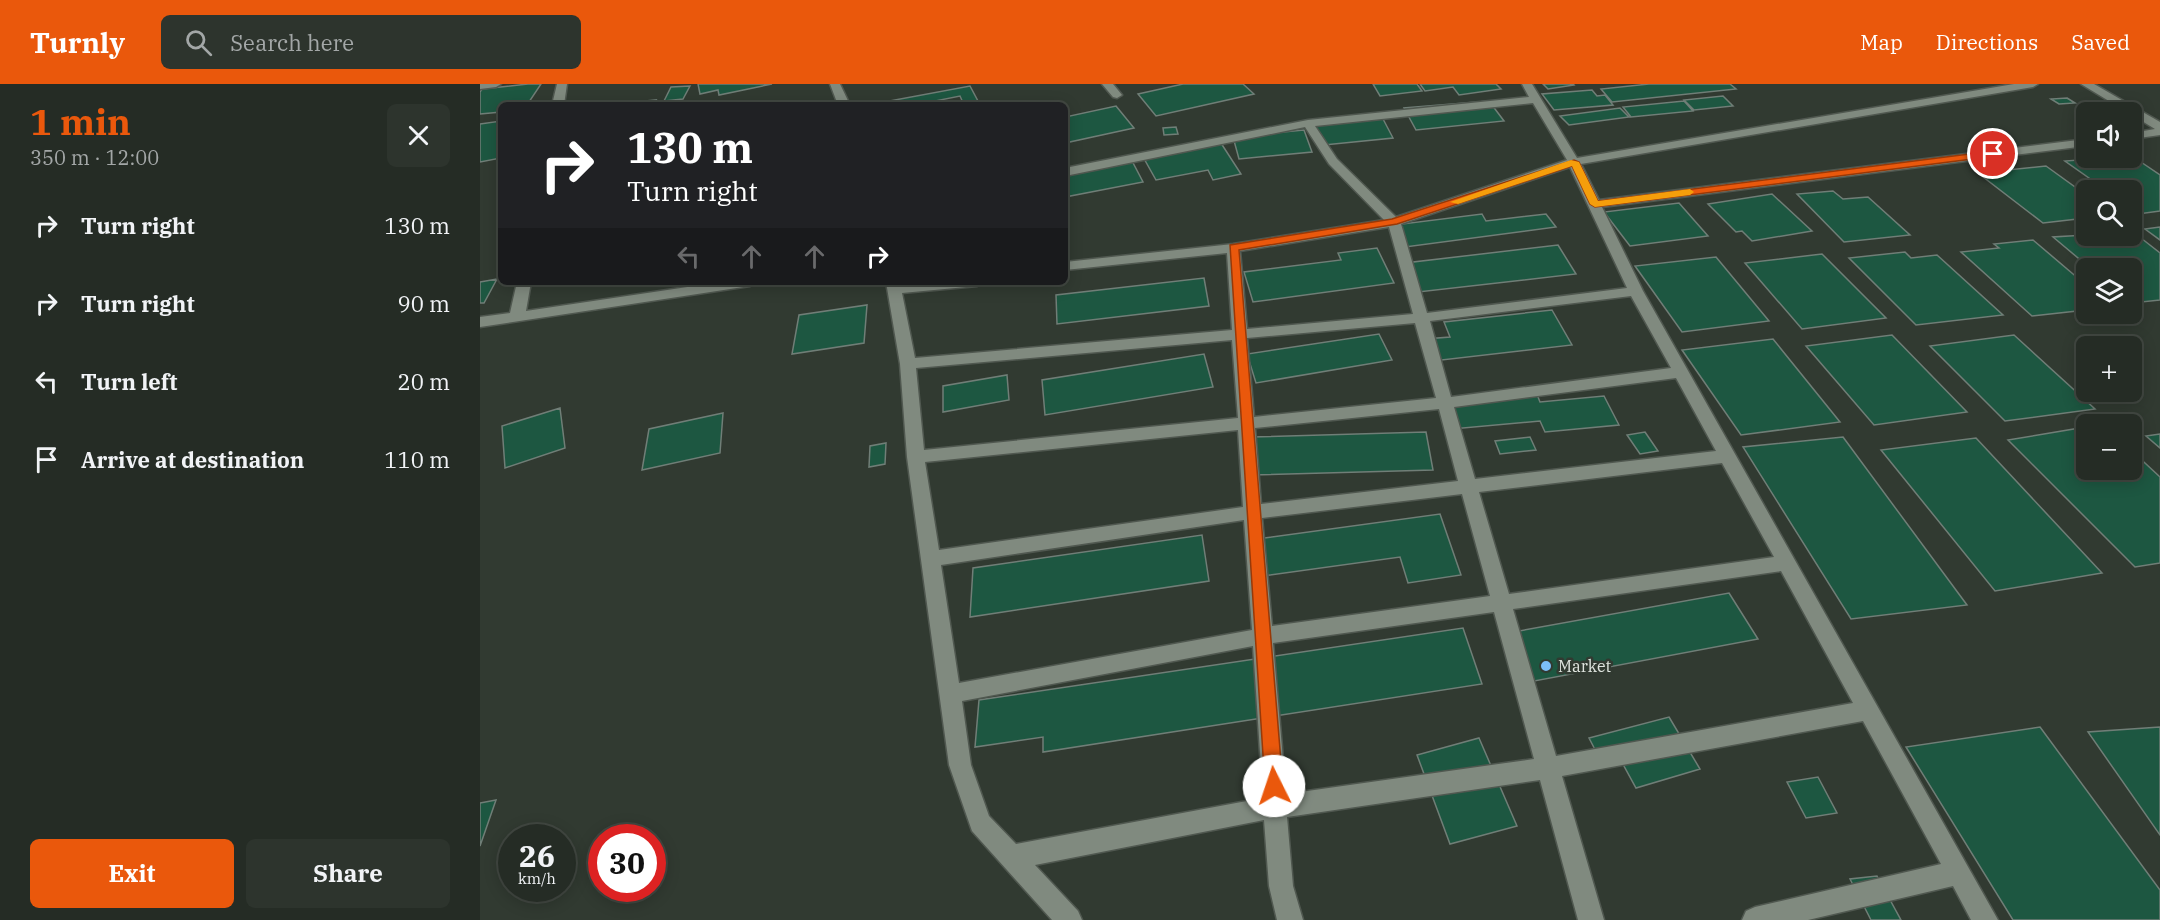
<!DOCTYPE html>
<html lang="en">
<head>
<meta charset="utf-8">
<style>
  :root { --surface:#252c25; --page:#2d342d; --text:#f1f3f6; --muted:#a3a7a7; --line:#424842; --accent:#ea580c }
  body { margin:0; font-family:"IBM Plex Serif",serif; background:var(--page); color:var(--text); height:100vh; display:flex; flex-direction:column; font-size:22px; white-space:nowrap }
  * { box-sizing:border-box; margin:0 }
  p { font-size:20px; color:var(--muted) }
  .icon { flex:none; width:33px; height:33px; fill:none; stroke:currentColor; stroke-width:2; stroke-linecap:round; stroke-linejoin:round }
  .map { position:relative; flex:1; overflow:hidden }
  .drawer { display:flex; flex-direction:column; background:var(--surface); width:480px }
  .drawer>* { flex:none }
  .hud { position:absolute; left:18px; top:18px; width:570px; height:183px; border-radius:9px; box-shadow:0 3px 15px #0003,0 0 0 2px var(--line); background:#202124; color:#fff; overflow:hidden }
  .fabs { position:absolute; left:1596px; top:18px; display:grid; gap:12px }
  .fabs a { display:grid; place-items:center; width:66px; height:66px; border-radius:9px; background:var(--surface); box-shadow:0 3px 15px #0003,0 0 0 2px var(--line); font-size:30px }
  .speed { position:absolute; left:18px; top:740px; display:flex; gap:12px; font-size:30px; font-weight:700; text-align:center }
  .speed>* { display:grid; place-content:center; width:78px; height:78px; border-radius:50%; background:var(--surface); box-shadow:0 3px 15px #0003,0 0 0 2px var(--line); line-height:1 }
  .speed small { font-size:15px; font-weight:400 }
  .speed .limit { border:9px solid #d22; background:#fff; color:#111 }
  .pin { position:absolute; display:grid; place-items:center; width:51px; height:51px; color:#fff; margin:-26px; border:3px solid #fff; border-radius:50%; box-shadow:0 2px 6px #0007 }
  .me { position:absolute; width:66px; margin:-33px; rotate:356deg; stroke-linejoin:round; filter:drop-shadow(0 0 4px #0008) }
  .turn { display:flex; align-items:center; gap:21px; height:126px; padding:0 30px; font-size:27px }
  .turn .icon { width:78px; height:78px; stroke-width:2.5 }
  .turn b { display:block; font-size:42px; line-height:51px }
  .lanes { display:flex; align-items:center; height:57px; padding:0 30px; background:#0003; justify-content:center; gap:30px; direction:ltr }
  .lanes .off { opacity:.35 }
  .round { display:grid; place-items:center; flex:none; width:63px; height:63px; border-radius:9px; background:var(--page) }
  .headline { display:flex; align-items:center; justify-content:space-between; height:102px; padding:0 30px }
  h1 { font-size:36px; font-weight:700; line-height:45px; color:var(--accent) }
  .action { display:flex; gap:12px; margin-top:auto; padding:12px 30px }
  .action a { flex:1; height:69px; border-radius:9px; background:var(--accent); color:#fff; font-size:24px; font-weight:700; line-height:69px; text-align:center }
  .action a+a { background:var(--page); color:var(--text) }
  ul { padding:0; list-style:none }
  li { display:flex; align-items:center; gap:18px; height:78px; padding:0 30px }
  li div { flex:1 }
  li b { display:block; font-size:22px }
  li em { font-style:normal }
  header { display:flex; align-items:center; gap:36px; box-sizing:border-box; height:84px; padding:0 30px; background:var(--accent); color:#fff }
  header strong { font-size:28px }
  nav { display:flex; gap:33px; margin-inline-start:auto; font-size:21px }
  .search { width:420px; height:54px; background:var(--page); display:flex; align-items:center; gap:15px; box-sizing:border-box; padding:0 21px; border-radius:9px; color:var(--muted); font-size:22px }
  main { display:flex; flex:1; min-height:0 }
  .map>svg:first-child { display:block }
  .building { fill:#1d5741; stroke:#707e77; stroke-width:1.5 }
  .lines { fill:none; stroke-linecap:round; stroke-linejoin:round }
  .minor-casing { stroke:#505850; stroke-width:3 }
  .minor { fill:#808a7f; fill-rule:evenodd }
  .route { fill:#ea580c; stroke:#983908; stroke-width:1.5 }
  .slow { fill:#f59e0b }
  .poi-dot { fill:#7cbef9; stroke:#313a31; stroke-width:2 }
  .labels { text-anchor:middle; stroke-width:5; stroke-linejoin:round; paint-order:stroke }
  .poi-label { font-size:16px; fill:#dfe5df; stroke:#313a31; text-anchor:start }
</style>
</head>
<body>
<header>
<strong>Turnly</strong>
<div class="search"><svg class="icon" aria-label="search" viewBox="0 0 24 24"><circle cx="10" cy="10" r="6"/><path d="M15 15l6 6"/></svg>Search here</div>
<nav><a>Map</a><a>Directions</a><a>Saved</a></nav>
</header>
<main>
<section class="drawer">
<div class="headline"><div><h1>1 min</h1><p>350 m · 12:00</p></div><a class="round"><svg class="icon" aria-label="close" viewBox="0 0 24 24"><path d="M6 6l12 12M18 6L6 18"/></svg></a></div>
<ul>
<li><svg class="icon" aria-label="right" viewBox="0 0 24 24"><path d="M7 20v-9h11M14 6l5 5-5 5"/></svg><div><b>Turn right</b></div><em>130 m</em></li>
<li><svg class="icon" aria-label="right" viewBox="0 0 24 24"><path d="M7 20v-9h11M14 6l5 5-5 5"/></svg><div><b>Turn right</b></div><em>90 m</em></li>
<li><svg class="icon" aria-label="left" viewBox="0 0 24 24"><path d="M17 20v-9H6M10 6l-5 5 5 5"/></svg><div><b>Turn left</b></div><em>20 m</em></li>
<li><svg class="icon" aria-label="arrive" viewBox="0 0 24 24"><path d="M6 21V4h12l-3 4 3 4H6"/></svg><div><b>Arrive at destination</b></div><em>110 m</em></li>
</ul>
<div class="action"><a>Exit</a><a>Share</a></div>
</section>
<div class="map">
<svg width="1680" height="836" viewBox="0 0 1680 836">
  <rect width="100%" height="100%" fill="#313a31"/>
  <!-- building -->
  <path class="building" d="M 48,0 L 61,0 L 47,21 L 21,21 L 21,28 L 0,30 L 0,8 L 2,5 Z
    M 218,0 L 292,0 L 239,11 L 238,6 L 220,10 Z
    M 703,0 L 763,0 L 774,10 L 676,32 L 658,10 Z
    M 893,0 L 937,0 L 942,7 L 900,12 Z
    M 940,0 L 1016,0 L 1021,5 L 979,11 L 973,3 L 945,7 Z
    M 1063,0 L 1093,0 L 1094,1 L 1068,5 Z
    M 1169,0 L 1250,0 L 1256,5 L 1132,18 L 1121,5 Z
    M 210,2 L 203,15 L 184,17 L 191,3 Z
    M 490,2 L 499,19 L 484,21 L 480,12 L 435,21 L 388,21 Z
    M 1112,6 L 1117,12 L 1125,11 L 1133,21 L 1074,26 L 1062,10 Z
    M 1243,12 L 1253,22 L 1214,26 L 1204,16 Z
    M 1587,14 L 1595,19 L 1579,20 L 1571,15 Z
    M 176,16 L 173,21 L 154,21 L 156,18 Z
    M 1009,17 L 1024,37 L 936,46 L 924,24 Z
    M 1204,17 L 1213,27 L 1151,33 L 1143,23 Z
    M 636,22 L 654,44 L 585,59 L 585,33 Z
    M 1140,24 L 1149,33 L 1089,41 L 1080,32 Z
    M 902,33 L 913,54 L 844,61 L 834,40 Z
    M 21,37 L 21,74 L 0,78 L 0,40 Z
    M 696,43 L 698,50 L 684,51 L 683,44 Z
    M 824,46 L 832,68 L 759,75 L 753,53 Z
    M 739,56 L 761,90 L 733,96 L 728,86 L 676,96 L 662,71 Z
    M 1652,72 L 1680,91 L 1680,127 L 1658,130 L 1652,125 L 1652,106 L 1626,106 L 1585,77 Z
    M 650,73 L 663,98 L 585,113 L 585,86 Z
    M 1566,82 L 1606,111 L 1606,134 L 1563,139 L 1498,89 Z
    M 1353,107 L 1363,115 L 1388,113 L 1430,151 L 1364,158 L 1317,110 Z
    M 1292,110 L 1332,147 L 1272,157 L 1262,147 L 1256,148 L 1228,120 Z
    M 1199,119 L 1228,152 L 1150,162 L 1124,128 Z
    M 1002,130 L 1006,137 L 1066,130 L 1076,143 L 925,163 L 914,141 Z
    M 1680,143 L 1680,156 L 1665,145 Z
    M 1652,147 L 1680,169 L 1680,216 L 1652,219 L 1652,184 L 1610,184 L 1573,153 L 1606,151 L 1652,152 Z
    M 1553,156 L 1606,201 L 1606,226 L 1552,232 L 1481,168 L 1519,164 L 1514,160 Z
    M 1078,161 L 1096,190 L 938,208 L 925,179 Z
    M 897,164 L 914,199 L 773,218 L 764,188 L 861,176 L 858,169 Z
    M 1425,168 L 1431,174 L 1457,171 L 1523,231 L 1436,241 L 1369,174 Z
    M 1342,170 L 1406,234 L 1322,245 L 1265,179 Z
    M 1236,173 L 1289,237 L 1202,248 L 1155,182 Z
    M 724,194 L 729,222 L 577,240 L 576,211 Z
    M 17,195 L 4,219 L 0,219 L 0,198 Z
    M 387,221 L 384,259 L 312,270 L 319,231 Z
    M 1072,226 L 1092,261 L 953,277 L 945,255 L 970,253 L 964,238 Z
    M 899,250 L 912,276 L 776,299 L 767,270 Z
    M 1412,251 L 1487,328 L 1394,341 L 1326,262 Z
    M 1534,251 L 1615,325 L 1525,337 L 1450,262 Z
    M 1293,255 L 1360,338 L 1261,351 L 1202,266 Z
    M 724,270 L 733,303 L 565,331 L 562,296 Z
    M 527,291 L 529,316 L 463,328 L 463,302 Z
    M 1056,308 L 1060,318 L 1124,312 L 1139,341 L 1065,348 L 1060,337 L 972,345 L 963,316 Z
    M 80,324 L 85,364 L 25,384 L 22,342 Z
    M 243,329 L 240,369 L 162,386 L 169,345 Z
    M 1606,343 L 1606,386 L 1652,386 L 1652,367 L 1680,393 L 1680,479 L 1655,483 L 1528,356 Z
    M 946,348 L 953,386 L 772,391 L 772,353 Z
    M 1165,348 L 1178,367 L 1160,370 L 1147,351 Z
    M 1680,350 L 1680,364 L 1666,352 Z
    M 1050,353 L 1056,366 L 1020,370 L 1015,357 Z
    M 1363,353 L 1487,521 L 1371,535 L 1263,363 Z
    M 1496,354 L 1622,489 L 1515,507 L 1401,366 Z
    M 406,359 L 405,380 L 389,383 L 390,362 Z
    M 960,430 L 981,491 L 928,499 L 920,473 L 783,492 L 777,455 Z
    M 722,451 L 729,497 L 490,533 L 493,484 Z
    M 1249,509 L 1278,555 L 1049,598 L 1028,549 Z
    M 983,544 L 1002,600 L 563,668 L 563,653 L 495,663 L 499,616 Z
    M 1189,633 L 1220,685 L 1156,704 L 1139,673 L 1121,677 L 1109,654 Z
    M 1560,643 L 1680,806 L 1680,836 L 1533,836 L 1426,663 Z
    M 1680,643 L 1680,751 L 1608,648 Z
    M 999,654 L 1037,742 L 970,760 L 937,671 Z
    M 1338,693 L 1357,729 L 1326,734 L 1307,698 Z
    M 16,716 L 0,762 L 0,719 Z
    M 1397,792 L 1421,836 L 1391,836 L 1370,795 Z"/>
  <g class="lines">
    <!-- minor casing -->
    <g class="minor-casing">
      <path id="minor" d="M 0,0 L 21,0 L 16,3 L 0,5 Z
        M 77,0 L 87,0 L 84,21 L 72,21 Z
        M 350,0 L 360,0 L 370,21 L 358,21 Z
        M 622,0 L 633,0 L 642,11 L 637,14 L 633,13 Z
        M 1042,0 L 1052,0 L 1097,74 L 1534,0 L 1558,0 L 1553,3 L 1101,80 L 1119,116 L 1606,55 L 1606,62 L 1122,123 L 1163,207 L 1518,836 L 1491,836 L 1473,802 L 1328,836 L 1262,836 L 1266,827 L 1275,823 L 1461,780 L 1383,637 L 1082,692 L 1124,836 L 1098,836 L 1060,696 L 807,733 L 813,802 L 823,836 L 797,836 L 789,802 L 784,736 L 555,781 L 598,827 L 602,836 L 572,836 L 492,747 L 469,681 L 427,373 L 420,280 L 406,198 L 420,198 L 421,201 L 452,198 L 504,198 L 497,202 L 422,209 L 435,274 L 752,246 L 747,169 L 585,186 L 585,178 L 753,160 L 904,136 L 849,80 L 825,43 L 585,92 L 585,84 L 828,36 L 1049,13 ZM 1053,19 L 1087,76 L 916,133 L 857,75 L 835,42 ZM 1090,83 L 1147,204 L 947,229 L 921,140 ZM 909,143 L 933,230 L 767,245 L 760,167 ZM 1151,212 L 1191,284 L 971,313 L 950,237 ZM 935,239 L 956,314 L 774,333 L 767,254 ZM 752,256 L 758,334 L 444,366 L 436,284 ZM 1196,294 L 1236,367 L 995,395 L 974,323 ZM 959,325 L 978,397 L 781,420 L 775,344 ZM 758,346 L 763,423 L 459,466 L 445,378 ZM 1242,379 L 1294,473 L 1029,510 L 999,408 ZM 982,410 L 1010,512 L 792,542 L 782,434 ZM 764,436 L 772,546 L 479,599 L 461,481 ZM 1301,487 L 1373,619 L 1076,672 L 1033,525 ZM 1014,528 L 1054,675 L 806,710 L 793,559 ZM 773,562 L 783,714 L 536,760 L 509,732 L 491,681 L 482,617 Z
        M 1601,0 L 1614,0 L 1680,38 L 1680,51 L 1652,55 L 1652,49 L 1675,45 L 1652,31 L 1652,28 L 1647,28 Z
        M 37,198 L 51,198 L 46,227 L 241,198 L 277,198 L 270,202 L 0,243 L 0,233 L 30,229 Z"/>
    </g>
    <!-- minor -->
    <use href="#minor" class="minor"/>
  </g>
  <!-- route -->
  <path class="route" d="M 1513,67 L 1516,68 L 1516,72 L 1115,123 L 1110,120 L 1092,82 L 917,140 L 759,166 L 803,702 L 800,708 L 794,710 L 788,708 L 785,702 L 750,161 L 912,135 L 1094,76 L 1099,78 L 1118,117 Z"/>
  <!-- slow -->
  <path class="slow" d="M 1091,76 L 1099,78 L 1118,117 L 1210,105 L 1214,108 L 1210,111 L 1115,123 L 1110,120 L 1092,82 L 978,120 L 970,118 Z"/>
  <!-- markers -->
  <circle class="poi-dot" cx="1066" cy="582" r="6"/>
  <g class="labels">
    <!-- poi labels -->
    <g class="poi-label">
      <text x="1078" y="588">Market</text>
    </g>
  </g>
</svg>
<div class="fabs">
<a><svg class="icon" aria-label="sound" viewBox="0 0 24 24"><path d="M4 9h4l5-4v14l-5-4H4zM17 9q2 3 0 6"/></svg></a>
<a><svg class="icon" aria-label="search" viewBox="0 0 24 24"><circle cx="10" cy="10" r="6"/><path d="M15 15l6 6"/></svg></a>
<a><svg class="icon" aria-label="layers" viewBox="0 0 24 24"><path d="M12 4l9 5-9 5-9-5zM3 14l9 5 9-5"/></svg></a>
<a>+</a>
<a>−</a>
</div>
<div class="speed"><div>26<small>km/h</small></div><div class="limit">30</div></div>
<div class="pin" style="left:1513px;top:70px;background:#d93025"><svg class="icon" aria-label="arrive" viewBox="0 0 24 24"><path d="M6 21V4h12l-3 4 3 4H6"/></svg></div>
<svg class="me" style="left:794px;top:702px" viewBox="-20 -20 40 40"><circle r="19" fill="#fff"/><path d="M0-13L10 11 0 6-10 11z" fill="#ea580c"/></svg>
<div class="hud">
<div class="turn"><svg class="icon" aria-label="right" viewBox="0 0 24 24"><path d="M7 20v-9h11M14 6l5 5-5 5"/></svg><div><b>130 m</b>Turn right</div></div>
<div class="lanes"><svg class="icon off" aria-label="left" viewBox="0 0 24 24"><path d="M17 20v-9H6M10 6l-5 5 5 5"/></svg><svg class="icon off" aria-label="ahead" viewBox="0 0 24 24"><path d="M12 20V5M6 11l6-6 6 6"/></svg><svg class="icon off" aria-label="ahead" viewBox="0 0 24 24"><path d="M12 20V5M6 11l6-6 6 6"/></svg><svg class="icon" aria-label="right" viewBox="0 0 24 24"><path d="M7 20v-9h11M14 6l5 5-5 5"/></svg></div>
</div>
</div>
</main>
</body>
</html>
